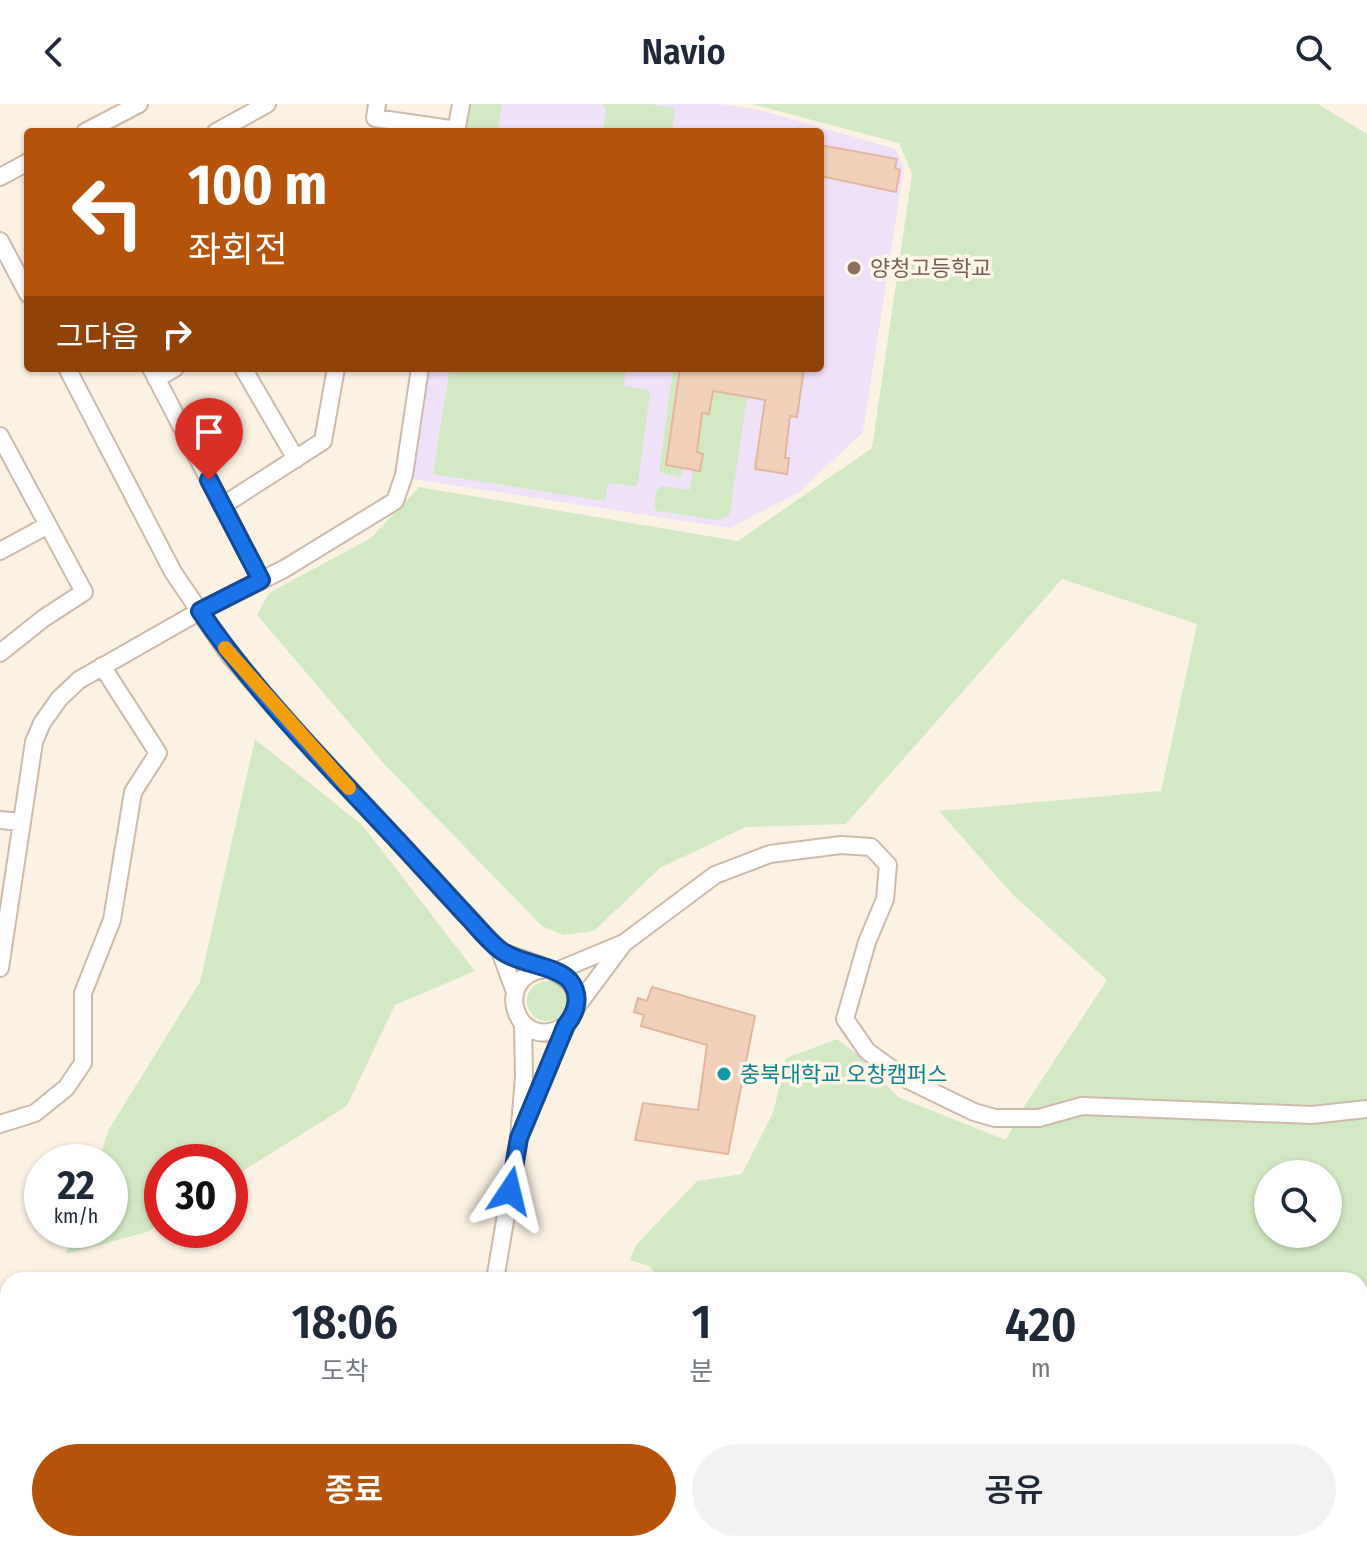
<!DOCTYPE html>
<html lang="ko">
<head>
<meta charset="utf-8">
<style>
  :root { --surface:#fff; --page:#f2f2f3; --text:#1f2937; --muted:#747a83; --accent:#b45309 }
  body { margin:0; font-family:"Fira Sans Condensed","Noto Sans KR",sans-serif; background:var(--page); color:var(--text); height:100vh; display:flex; flex-direction:column; font-size:30px; white-space:nowrap }
  * { box-sizing:border-box; margin:0 }
  p { font-size:26px; color:var(--muted) }
  .icon { flex:none; width:44px; height:44px; fill:none; stroke:currentColor; stroke-width:2; stroke-linecap:round; stroke-linejoin:round }
  .map { position:relative; flex:1; overflow:hidden }
  .sheet { position:absolute; left:0px; top:1168px; width:1368px; height:280px; display:flex; flex-direction:column; background:var(--surface); border-radius:24px 24px 0 0; box-shadow:0 2px 6px #0004 }
  .sheet>* { flex:none }
  .guide { position:absolute; left:24px; top:24px; width:800px; height:244px; border-radius:8px; box-shadow:0 2px 6px #0004; background:#b45309; color:#fff; overflow:hidden }
  .buttons { position:absolute; left:1254px; top:1056px; display:grid; gap:16px }
  .buttons a { display:grid; place-items:center; width:88px; height:88px; border-radius:50%; background:var(--surface); box-shadow:0 2px 6px #0004; font-size:40px }
  .speed { position:absolute; left:24px; top:1040px; display:flex; gap:16px; font-size:40px; font-weight:700; text-align:center }
  .speed>* { display:grid; place-content:center; width:104px; height:104px; border-radius:50%; background:var(--surface); box-shadow:0 2px 6px #0004; line-height:1 }
  .speed small { font-size:20px; font-weight:400 }
  .speed .limit { border:12px solid #d22; background:#fff; color:#111 }
  .pin { position:absolute; display:grid; place-items:center; width:68px; height:68px; color:#fff; margin:-82px -34px; border-radius:50% 50% 50% 0; rotate:-45deg; box-shadow:0 0 8px #0007 }
  .pin .icon { rotate:45deg }
  .me { position:absolute; width:88px; margin:-44px; rotate:10deg; stroke-linejoin:round; filter:drop-shadow(0 0 6px #0008) }
  .turn { display:flex; align-items:center; gap:28px; height:168px; padding:0 32px; font-size:36px }
  .turn .icon { width:104px; height:104px; stroke-width:2.5 }
  .turn b { display:block; font-size:56px; line-height:68px }
  .then { display:flex; align-items:center; height:76px; padding:0 32px; background:#0003; gap:16px; font-size:30px }
  .eta { display:flex; justify-content:space-evenly; align-items:center; height:136px; text-align:center }
  .eta b { font-size:48px; font-weight:600; line-height:56px }
  .primary-button { display:flex; gap:16px; margin-top:auto; padding:16px 32px }
  .primary-button a { flex:1; height:92px; border-radius:48px; background:var(--accent); color:#fff; font-size:32px; font-weight:600; line-height:92px; text-align:center }
  .primary-button a+a { background:var(--page); color:var(--text) }
  header { display:flex; justify-content:space-between; align-items:center; height:104px; padding:0 32px; background:var(--surface); font-size:36px; font-weight:600 }
  .map>svg:first-child { display:block }
  .education { fill:#efe1f8 }
  .green { fill:#d3e9c3; fill-rule:evenodd }
  .water { fill:#b9dfe5; stroke:#9fcfd7; stroke-width:2 }
  .building { fill:#f1d1bc; stroke:#e4b79d; stroke-width:2 }
  .lines { fill:none; stroke-linecap:round; stroke-linejoin:round }
  .minor-casing { stroke:#cdbaab; stroke-width:20 }
  .minor { stroke:#fff; stroke-width:16 }
  .route-casing { stroke:#114b97; stroke-width:20 }
  .route { stroke:#1a73e8; stroke-width:14 }
  .slow { stroke:#f59e0b; stroke-width:14 }
  .education-dot { fill:#8d6e63; stroke:#fff7ea; stroke-width:3 }
  .culture-dot { fill:#0f9aa8; stroke:#fff7ea; stroke-width:3 }
  .labels { text-anchor:middle; stroke-width:7; stroke-linejoin:round; paint-order:stroke }
  .education-label { font-size:22px; fill:#785e54; stroke:#fff7ea; text-anchor:start }
  .culture-label { font-size:22px; fill:#0d838f; stroke:#fff7ea; text-anchor:start }
</style>
</head>
<body>
<header><svg class="icon" aria-label="back" viewBox="0 0 24 24"><path d="M15 5l-7 7 7 7"/></svg>Navio<svg class="icon" aria-label="search" viewBox="0 0 24 24"><circle cx="10" cy="10" r="6"/><path d="M15 15l6 6"/></svg></header>
<div class="map">
<svg width="1367" height="1448" viewBox="0 0 1367 1448">
  <rect width="100%" height="100%" fill="#fcf2e4"/>
  <!-- education -->
  <path class="education" d="M 471,0 L 720,0 L 759,6 L 896,45 L 904,64 L 863,328 L 798,389 L 730,424 L 413,375 L 430,264 L 820,264 L 820,28 L 466,28 Z"/>
  <!-- green -->
  <path class="green" d="M 461,0 L 502,0 L 498,28 L 456,28 Z
    M 602,0 L 648,0 L 675,4 L 672,28 L 603,28 L 606,4 Z
    M 752,0 L 1318,0 L 1367,30 L 1367,1427 L 1360,1426 L 1360,1176 L 657,1176 L 651,1163 L 630,1156 L 636,1141 L 697,1077 L 742,1070 L 773,1009 L 786,954 L 837,935 L 857,950 L 898,993 L 1006,1036 L 1018,1012 L 1107,876 L 1012,790 L 939,707 L 1161,687 L 1197,520 L 1062,475 L 846,720 L 746,723 L 660,764 L 594,827 L 563,831 L 542,822 L 385,661 L 257,511 L 269,489 L 371,434 L 419,383 L 738,437 L 872,344 L 912,70 L 899,39 ZM 1268,1070 L 1328,1070 L 1328,1130 L 1268,1130 Z
    M 450,264 L 626,264 L 624,282 L 648,286 L 650,289 L 638,379 L 635,382 L 608,379 L 605,397 L 433,370 Z
    M 673,266 L 680,267 L 666,360 L 683,364 L 681,374 L 659,368 Z
    M 713,287 L 747,293 L 730,408 L 728,412 L 718,416 L 657,407 L 654,404 L 656,388 L 661,382 L 690,386 L 702,309 L 709,310 Z
    M 255,635 L 363,722 L 475,867 L 395,901 L 347,1002 L 230,1075 L 230,1058 L 162,1058 L 162,1118 L 147,1128 L 66,1150 L 74,1126 L 110,1126 L 110,1058 L 98,1058 L 109,1025 L 200,878 Z
    M527 897a20 20 0 1 1 40 0a20 20 0 1 1-40 0Z
    M 725,1440 L 794,1440 L 799,1448 L 733,1448 L 731,1443 Z
    M 923,1440 L 972,1440 L 972,1448 L 926,1448 Z
    M 1026,1440 L 1171,1440 L 1170,1448 L 1027,1448 Z
    M 1224,1440 L 1333,1440 L 1328,1446 L 1294,1443 L 1293,1448 L 1226,1448 Z"/>
  <!-- water -->
  <path class="water" d="M 8,1192 L 8,1391 L 0,1392 L 0,1194 Z"/>
  <!-- building -->
  <path class="building" d="M 820,41 L 897,55 L 895,64 L 900,66 L 896,88 L 820,72 Z
    M 680,264 L 804,264 L 797,313 L 790,312 L 785,354 L 789,354 L 787,370 L 755,365 L 765,296 L 713,287 L 709,310 L 702,309 L 697,348 L 703,350 L 700,367 L 666,361 Z
    M 652,883 L 755,912 L 728,1050 L 635,1036 L 643,999 L 698,1006 L 707,941 L 641,922 L 644,911 L 634,908 L 638,894 L 647,897 Z"/>
  <g class="lines">
    <!-- minor casing -->
    <g class="minor-casing">
      <path id="minor" d="M 377,0 L 375,14 L 457,26
        M 85,28 L 139,0
        M 216,28 L 267,0
        M 456,28 L 461,0
        M 0,73 L 28,58
        M 0,137 L 28,190
        M 67,264 L 173,468 L 230,552 L 309,641 L 500,847 L 515,888
        M 151,264 L 261,476
        M 243,264 L 296,355
        M 156,275 L 175,264
        M 0,332 L 84,488 L 44,514 L 0,549
        M 222,402 L 323,337 L 336,264
        M 0,447 L 48,421
        M 0,716 L 21,718
        M 500,847 C 531,860 606,873 566,921 L 526,1018
        M 0,864 L 34,638 L 42,619 L 59,595 L 79,576 L 200,507 L 284,465 L 395,397 L 404,371 L 420,264
        M 544,865 C 490,873 517,953 566,921
        M 557,867 L 624,839 L 715,771 L 770,750 L 841,741 L 871,743 L 888,761 L 885,795 L 867,838 L 845,915 L 867,947 L 906,975 L 974,1008 L 995,1014 L 1039,1014 L 1082,1002 L 1312,1011 L 1367,1005
        M 577,902 L 624,839
        M 0,1020 L 35,1009 L 66,984 L 83,959 L 83,889 L 112,816 L 133,688 L 158,649 L 102,562
        M 495,1176 L 519,1034 L 524,972 L 523,919
        M 511,1440 L 513,1448"/>
    </g>
    <!-- minor -->
    <use href="#minor" class="minor"/>
  </g>
  <g class="lines">
    <!-- route casing -->
    <g class="route-casing">
      <path id="route" d="M 209,376 L 261,476 L 200,507 C 257,591 330,664 399,738 C 421,762 443,786 465,810 C 476,821 486,835 499,845 C 516,860 557,861 570,877 C 581,891 577,908 566,921 L 519,1034 L 510,1087"/>
    </g>
    <!-- route -->
    <use href="#route" class="route"/>
    <!-- slow -->
    <path class="slow" d="M 225,544 L 349,684"/>
  </g>
  <!-- markers -->
  <circle class="education-dot" cx="854" cy="164" r="8"/>
  <circle class="culture-dot" cx="724" cy="970" r="8"/>
  <g class="labels">
    <!-- education labels -->
    <g class="education-label">
      <text x="870" y="172">양청고등학교</text>
    </g>
    <!-- culture labels -->
    <g class="culture-label">
      <text x="740" y="978">충북대학교 오창캠퍼스</text>
    </g>
  </g>
</svg>
<div class="buttons">
<a><svg class="icon" aria-label="search" viewBox="0 0 24 24"><circle cx="10" cy="10" r="6"/><path d="M15 15l6 6"/></svg></a>
</div>
<div class="speed"><div>22<small>km/h</small></div><div class="limit">30</div></div>
<div class="pin" style="left:209px;top:376px;background:#d93025"><svg class="icon" aria-label="arrive" viewBox="0 0 24 24"><path d="M6 21V4h12l-3 4 3 4H6"/></svg></div>
<svg class="me" style="left:510px;top:1087px" viewBox="-20 -20 40 40"><path d="M0-17L14 15 0 8-14 15z" fill="#1a73e8" stroke="#fff" stroke-width="4"/></svg>
<div class="guide">
<div class="turn"><svg class="icon" aria-label="left" viewBox="0 0 24 24"><path d="M17 20v-9H6M10 6l-5 5 5 5"/></svg><div><b>100 m</b>좌회전</div></div>
<div class="then">그다음<svg class="icon" aria-label="right" viewBox="0 0 24 24"><path d="M7 20v-9h11M14 6l5 5-5 5"/></svg></div>
</div>
<section class="sheet">
<div class="eta">
<div><b>18:06</b><p>도착</p></div>
<div><b>1</b><p>분</p></div>
<div><b>420</b><p>m</p></div>
</div>
<div class="primary-button"><a>종료</a><a>공유</a></div>
</section>
</div>
</body>
</html>
